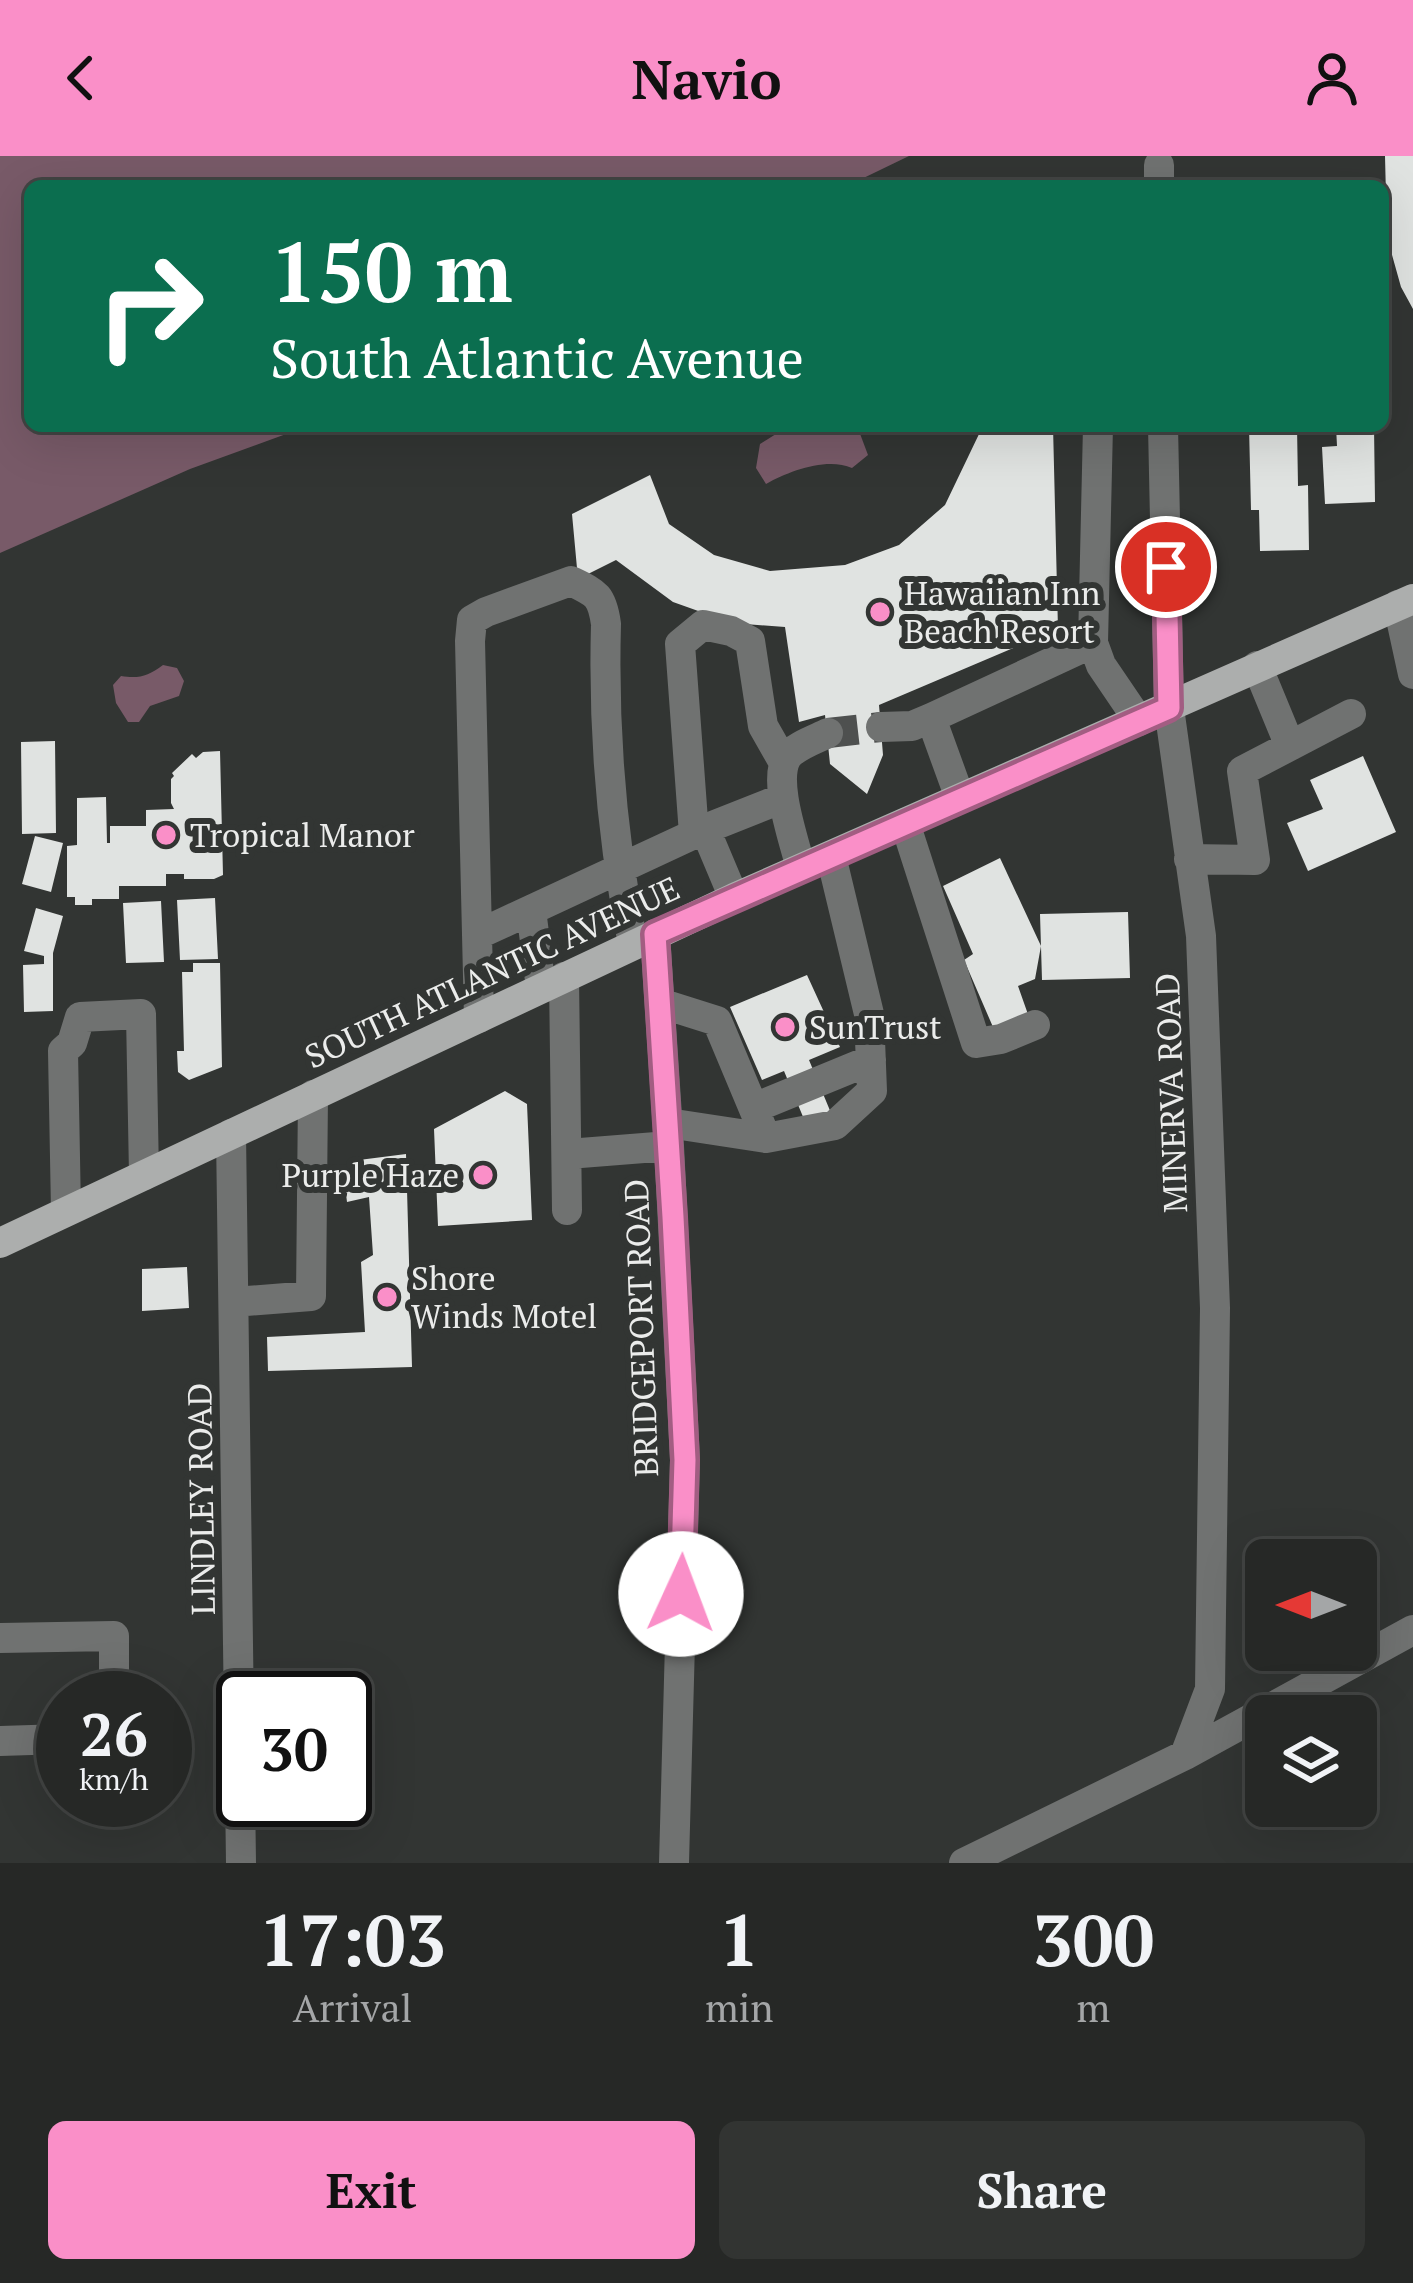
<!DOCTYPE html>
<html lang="en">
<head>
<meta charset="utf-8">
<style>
  :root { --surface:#262826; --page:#323432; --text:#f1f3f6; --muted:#a4a6a7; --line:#424443; --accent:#fa8fc8 }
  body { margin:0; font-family:"PT Serif",serif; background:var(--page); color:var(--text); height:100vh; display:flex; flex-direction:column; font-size:45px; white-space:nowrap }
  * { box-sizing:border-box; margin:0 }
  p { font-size:39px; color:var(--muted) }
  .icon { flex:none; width:66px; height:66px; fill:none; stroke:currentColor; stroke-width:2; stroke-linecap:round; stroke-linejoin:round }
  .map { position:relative; height:1707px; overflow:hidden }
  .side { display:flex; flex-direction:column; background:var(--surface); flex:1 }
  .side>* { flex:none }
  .guide { position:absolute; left:24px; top:24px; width:1365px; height:252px; border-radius:18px; box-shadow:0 12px 48px #0002,0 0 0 3px var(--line); background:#0b6e4f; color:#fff; overflow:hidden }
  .needle { width:78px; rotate:270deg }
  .controls { position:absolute; left:1245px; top:1383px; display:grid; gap:24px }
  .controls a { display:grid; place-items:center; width:132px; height:132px; border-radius:18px; background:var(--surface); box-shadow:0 12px 48px #0002,0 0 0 3px var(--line); font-size:60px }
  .speed { position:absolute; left:36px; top:1515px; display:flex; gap:24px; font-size:60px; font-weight:700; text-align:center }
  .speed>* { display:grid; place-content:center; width:156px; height:156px; border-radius:50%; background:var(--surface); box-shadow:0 12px 48px #0002,0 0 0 3px var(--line); line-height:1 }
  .speed small { font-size:30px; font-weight:400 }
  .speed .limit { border:6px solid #111; border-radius:18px; background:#fff; color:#111 }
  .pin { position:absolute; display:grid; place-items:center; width:102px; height:102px; color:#fff; margin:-51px; border:6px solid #fff; border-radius:50%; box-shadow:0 3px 12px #0007 }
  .me { position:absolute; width:132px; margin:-66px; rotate:2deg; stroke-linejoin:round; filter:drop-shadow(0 0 9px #0008) }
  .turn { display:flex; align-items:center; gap:42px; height:252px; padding:0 48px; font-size:54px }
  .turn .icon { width:156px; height:156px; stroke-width:2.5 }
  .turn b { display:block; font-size:84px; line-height:102px }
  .eta { display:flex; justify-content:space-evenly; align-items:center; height:204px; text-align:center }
  .eta b { font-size:72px; font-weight:800; line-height:84px }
  .cta { display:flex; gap:24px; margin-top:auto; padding:24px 48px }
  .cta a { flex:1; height:138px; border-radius:18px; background:var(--accent); color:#111; font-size:48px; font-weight:800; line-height:138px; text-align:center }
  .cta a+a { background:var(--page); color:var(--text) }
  header { display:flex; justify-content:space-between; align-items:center; height:156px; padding:0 48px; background:var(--accent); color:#111; font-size:54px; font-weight:800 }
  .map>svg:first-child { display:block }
  .water { fill:#785a68 }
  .building { fill:#e0e3e1 }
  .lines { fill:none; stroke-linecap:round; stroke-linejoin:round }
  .minor-tunnel { stroke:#4e504f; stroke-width:30; stroke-dasharray:30 15; stroke-linecap:butt }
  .minor { stroke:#707271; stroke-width:30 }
  .major { stroke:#acaead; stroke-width:30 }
  .route-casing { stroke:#a25d82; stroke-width:30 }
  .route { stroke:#fa8fc8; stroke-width:21 }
  .poi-dot { fill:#fa8fc8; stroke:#323533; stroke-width:4.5 }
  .labels { text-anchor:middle; stroke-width:12; stroke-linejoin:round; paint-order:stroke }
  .poi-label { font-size:33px; fill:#ebeceb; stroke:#323533; text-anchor:start }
  .street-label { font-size:33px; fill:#ebeceb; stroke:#323533 }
</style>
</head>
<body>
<header><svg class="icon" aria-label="back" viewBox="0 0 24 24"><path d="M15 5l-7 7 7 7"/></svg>Navio<svg class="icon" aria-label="person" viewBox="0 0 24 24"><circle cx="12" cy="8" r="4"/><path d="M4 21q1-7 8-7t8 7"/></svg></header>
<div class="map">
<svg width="1413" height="1707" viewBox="0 0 1413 1707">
  <rect width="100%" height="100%" fill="#323533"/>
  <!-- water -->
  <path class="water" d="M 0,0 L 909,0 L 847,30 L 30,30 L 30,270 L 308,270 L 190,313 L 0,397 Z
    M 775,270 L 846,270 L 859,275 L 868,299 L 852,312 C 827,301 789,315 766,328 L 756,312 L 760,288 L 776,278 Z
    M 163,509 L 177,512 L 184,525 L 179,540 L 150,550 L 139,566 L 128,566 L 116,547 L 113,529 L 121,520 C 139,523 148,520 163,509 Z"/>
  <!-- building -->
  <path class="building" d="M 1385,0 L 1413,0 L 1413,153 L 1401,131 L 1387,81 Z
    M 977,270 L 1053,270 L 1058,473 L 879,549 L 883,599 L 867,638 L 830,608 L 825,559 L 799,566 L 785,471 L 732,467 L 673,446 L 616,404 L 578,423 L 572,358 L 650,319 L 669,368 L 714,399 L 770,415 L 845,409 L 899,389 L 945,349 L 980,276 Z
    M 1249,270 L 1297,270 L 1298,330 L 1308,329 L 1309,394 L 1260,395 L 1259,354 L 1251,354 Z
    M 1336,270 L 1374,270 L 1375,346 L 1325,348 L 1322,291 L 1337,290 Z
    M 55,585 L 56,677 L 22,678 L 21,586 Z
    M 220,595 L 223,719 L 214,723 L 184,723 L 184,718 L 166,718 L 166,730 L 119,730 L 119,743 L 92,743 L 92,749 L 75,749 L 75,741 L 67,741 L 67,690 L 77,689 L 77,642 L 106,641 L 107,687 L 110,687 L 110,670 L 146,670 L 146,654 L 174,653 L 171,647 L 171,623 L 174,620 L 172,617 L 192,598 L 196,602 L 203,596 Z
    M 1363,600 L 1396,676 L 1308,715 L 1287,667 L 1323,653 L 1310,624 Z
    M 35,680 L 63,687 L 51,736 L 22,728 Z
    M 1000,702 L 1041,790 L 1035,823 L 1018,830 L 1030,864 L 996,878 L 964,804 L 973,798 L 943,730 Z
    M 215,742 L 218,803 L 180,804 L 177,744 Z
    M 161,745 L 164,806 L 126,807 L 123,747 Z
    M 36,752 L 63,760 L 53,797 L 53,855 L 24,856 L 23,809 L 44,808 L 44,800 L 24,795 Z
    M 1128,756 L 1130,822 L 1042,824 L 1040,758 Z
    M 193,807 L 220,807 L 222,911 L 189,924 L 178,916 L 177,895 L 184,895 L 182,816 L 193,816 Z
    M 807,819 L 840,891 L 809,904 L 831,957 L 806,968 L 784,915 L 762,924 L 730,851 Z
    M 505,935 L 527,948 L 532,1064 L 438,1070 L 434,973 Z
    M 406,998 L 412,1211 L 268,1215 L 267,1181 L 365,1176 L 361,1106 L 373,1099 L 369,1041 L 347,1046 L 344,1021 L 359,1004 Z
    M 187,1111 L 189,1152 L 142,1155 L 142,1113 Z"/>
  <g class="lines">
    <!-- minor-tunnel -->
    <path class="minor-tunnel" d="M 828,577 L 881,571"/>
    <!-- minor -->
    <path class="minor" d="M 1159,9 L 1159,30
      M 1098,270 L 1093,487 L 1101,509 L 1139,565
      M 1163,270 L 1169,552 L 1201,780 L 1215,1152 L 1210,1533 L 1185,1599
      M 1398,449 L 1413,518
      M 1257,510 L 1290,590
      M 931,562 L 960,642
      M 881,571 L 912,570 L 931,562 L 1093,487
      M 905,667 L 976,887 L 1001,883 L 1035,869
      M 705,673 L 734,742
      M 694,678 L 680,488 L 703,469 L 731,475 L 750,485 L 763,570 L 784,607
      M 1189,703 L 1255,704 L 1242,615 L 1351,558
      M 801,713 C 795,686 772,626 787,601 C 795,590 816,583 828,577
      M 531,754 L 541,832
      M 655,778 L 669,990 L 685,1304 L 674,1707
      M 477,779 L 705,673 L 783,642
      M 564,821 L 567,1054
      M 660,847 L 717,865 L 766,982 L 835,969 L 872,935 L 869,858 L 831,700
      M 479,862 L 470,485 L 472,464 L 486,456 L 571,425 C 596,437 602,439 606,468 C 603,575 612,683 633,788
      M 754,952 L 871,904
      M 668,967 L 766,982
      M 231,978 L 241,1707
      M 568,998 L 669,990
      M 66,1055 L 63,895 L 72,887 L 80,861 L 141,858 L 144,1019
      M 234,1146 L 311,1140 L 313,939
      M 0,1482 L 114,1480 L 114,1542
      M 0,1585 L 63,1583
      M 964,1707 L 1185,1599 L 1413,1474"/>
    <!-- major -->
    <path class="major" d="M 0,1087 L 734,742 L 1413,443"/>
  </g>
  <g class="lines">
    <!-- route casing -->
    <g class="route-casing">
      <path id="route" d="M 681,1438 L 685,1304 L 673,1061 L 655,778 L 1169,552 L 1166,411"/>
    </g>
    <!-- route -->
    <use href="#route" class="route"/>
  </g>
  <!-- markers -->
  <g class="poi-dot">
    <circle cx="880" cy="456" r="12"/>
    <circle cx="166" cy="679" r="12"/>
    <circle cx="785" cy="871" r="12"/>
    <circle cx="483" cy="1019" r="12"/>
    <circle cx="387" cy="1141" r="12"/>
  </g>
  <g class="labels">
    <!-- poi labels -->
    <g class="poi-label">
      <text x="904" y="449">Hawaiian Inn<tspan x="904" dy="38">Beach Resort</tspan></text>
      <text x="190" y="691">Tropical Manor</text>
      <text x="809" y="883">SunTrust</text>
      <text x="459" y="1031" text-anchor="end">Purple Haze</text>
      <text x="411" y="1134">Shore<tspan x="411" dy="38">Winds Motel</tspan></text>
    </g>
    <!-- street labels -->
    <g class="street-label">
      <text transform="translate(492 816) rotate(-25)" y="12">SOUTH ATLANTIC AVENUE</text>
      <text transform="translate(1171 937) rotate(-92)" y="12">MINERVA ROAD</text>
      <text transform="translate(641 1172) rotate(-92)" y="12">BRIDGEPORT ROAD</text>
      <text transform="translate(201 1343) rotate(-91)" y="12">LINDLEY ROAD</text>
    </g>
  </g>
</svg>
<div class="controls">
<a><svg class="needle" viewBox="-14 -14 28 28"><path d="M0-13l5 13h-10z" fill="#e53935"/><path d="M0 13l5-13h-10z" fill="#a4a6a7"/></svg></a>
<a><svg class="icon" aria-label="layers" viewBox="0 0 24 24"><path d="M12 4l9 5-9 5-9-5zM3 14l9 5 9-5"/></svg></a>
</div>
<div class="speed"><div>26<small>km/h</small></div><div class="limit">30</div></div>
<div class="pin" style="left:1166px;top:411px;background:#d93025"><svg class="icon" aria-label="arrive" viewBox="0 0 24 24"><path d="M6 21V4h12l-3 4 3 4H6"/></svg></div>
<svg class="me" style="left:681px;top:1438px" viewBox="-20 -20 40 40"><circle r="19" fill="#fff"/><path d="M0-13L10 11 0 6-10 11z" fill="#fa8fc8"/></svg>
<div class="guide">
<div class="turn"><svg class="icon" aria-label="right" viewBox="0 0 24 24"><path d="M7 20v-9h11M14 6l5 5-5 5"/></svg><div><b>150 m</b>South Atlantic Avenue</div></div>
</div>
</div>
<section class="side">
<div class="eta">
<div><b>17:03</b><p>Arrival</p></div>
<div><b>1</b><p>min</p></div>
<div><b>300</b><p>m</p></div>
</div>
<div class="cta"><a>Exit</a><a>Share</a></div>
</section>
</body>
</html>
